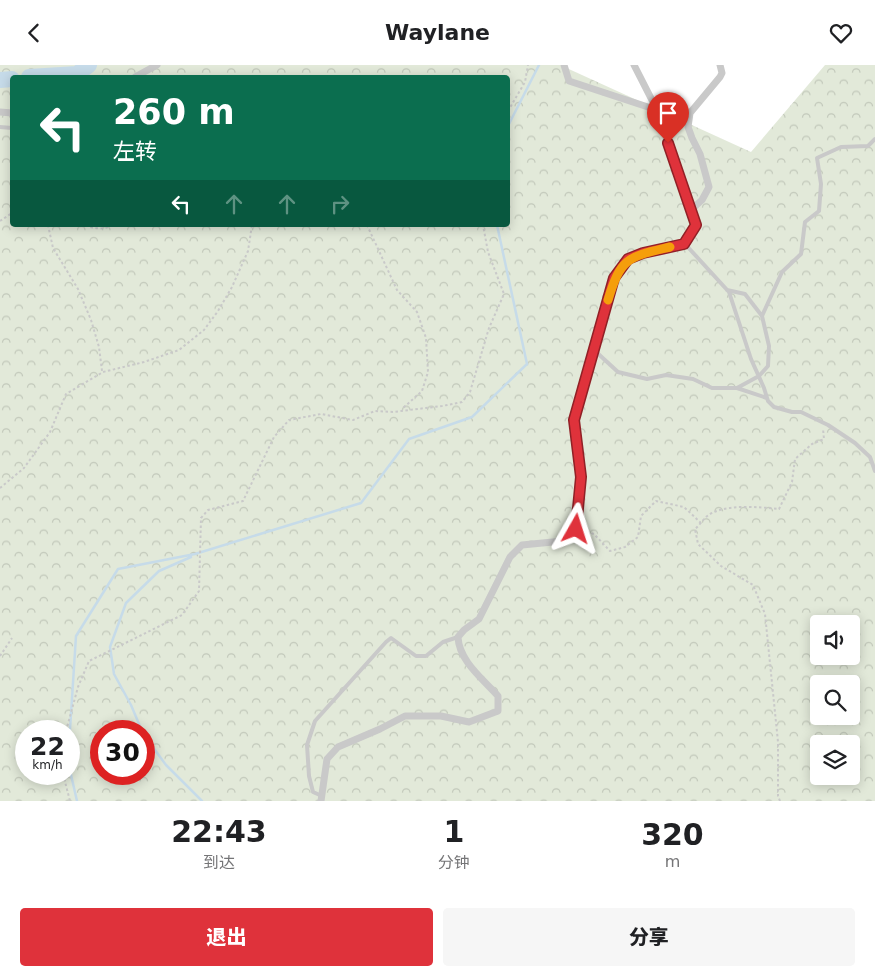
<!DOCTYPE html>
<html lang="zh">
<head>
<meta charset="utf-8">
<style>
  :root { --surface:#fff; --page:#f6f6f6; --text:#202124; --muted:#757577; --accent:#df323b }
  body { margin:0; font-family:"DejaVu Sans","Noto Sans SC",sans-serif; background:var(--page); color:var(--text); height:100vh; display:flex; flex-direction:column; font-size:19px; white-space:nowrap }
  * { box-sizing:border-box; margin:0 }
  p { font-size:16px; color:var(--muted) }
  .icon { flex:none; width:28px; height:28px; fill:none; stroke:currentColor; stroke-width:2; stroke-linecap:round; stroke-linejoin:round }
  .map { position:relative; height:736px; overflow:hidden }
  .sheet { display:flex; flex-direction:column; background:var(--surface); flex:1 }
  .sheet>* { flex:none }
  .banner { position:absolute; left:10px; top:10px; width:500px; height:152px; border-radius:5px; box-shadow:0 2px 12px #0003; background:#0b6e4f; color:#fff; overflow:hidden }
  .fabs { position:absolute; left:810px; top:550px; display:grid; gap:10px }
  .fabs a { display:grid; place-items:center; width:50px; height:50px; border-radius:5px; background:var(--surface); box-shadow:0 2px 12px #0003; font-size:25px }
  .speed { position:absolute; left:15px; top:655px; display:flex; gap:10px; font-size:25px; font-weight:700; text-align:center }
  .speed>* { display:grid; place-content:center; width:65px; height:65px; border-radius:50%; background:var(--surface); box-shadow:0 2px 12px #0003; line-height:1 }
  .speed small { font-size:12px; font-weight:400 }
  .speed .limit { border:8px solid #d22; background:#fff; color:#111 }
  .pin { position:absolute; display:grid; place-items:center; width:42px; height:42px; color:#fff; margin:-51px -21px; border-radius:50% 50% 50% 0; rotate:-45deg; box-shadow:0 0 5px #0007 }
  .pin .icon { rotate:45deg }
  .me { position:absolute; width:55px; margin:-28px; rotate:6deg; stroke-linejoin:round; filter:drop-shadow(0 0 4px #0008) }
  .turn { display:flex; align-items:center; gap:18px; height:105px; padding:0 20px; font-size:22px }
  .turn .icon { width:65px; height:65px; stroke-width:2.5 }
  .turn b { display:block; font-size:35px; line-height:42px }
  .lanes { display:flex; align-items:center; height:48px; padding:0 20px; background:#0003; justify-content:center; gap:25px; direction:ltr }
  .lanes .off { opacity:.35 }
  .eta { display:flex; justify-content:space-evenly; align-items:center; height:85px; text-align:center }
  .eta b { font-size:30px; font-weight:800; line-height:35px }
  .primary-button { display:flex; gap:10px; margin-top:auto; padding:10px 20px }
  .primary-button a { flex:1; height:58px; border-radius:5px; background:var(--accent); color:#fff; font-size:20px; font-weight:800; line-height:58px; text-align:center }
  .primary-button a+a { background:var(--page); color:var(--text) }
  header { display:flex; justify-content:space-between; align-items:center; height:65px; padding:0 20px; background:var(--surface); font-size:22px; font-weight:800 }
  .map>svg:first-child { display:block }
  .forest { fill:url(#forest-crowns); fill-rule:evenodd }
  .lines { fill:none; stroke-linecap:round; stroke-linejoin:round }
  .stream { stroke:#c6dbe9; stroke-width:2.5 }
  .river { stroke:#c6dbe9; stroke-width:16 }
  .path { stroke:#c9c9c9; stroke-width:2; stroke-dasharray:2.5 2.5; stroke-linecap:butt }
  .service { stroke:#c9c9c9; stroke-width:4 }
  .minor { stroke:#c9c9c9; stroke-width:7 }
  .route-casing { stroke:#912026; stroke-width:12 }
  .route { stroke:#df323b; stroke-width:9 }
  .slow { stroke:#f59e0b; stroke-width:9 }
</style>
</head>
<body>
<header><svg class="icon" aria-label="back" viewBox="0 0 24 24"><path d="M15 5l-7 7 7 7"/></svg>Waylane<svg class="icon" aria-label="heart" viewBox="0 0 24 24"><path d="M12 20l-8-8c-3-5 5-10 8-4 3-6 11-1 8 4z"/></svg></header>
<div class="map">
<svg width="875" height="736" viewBox="0 0 875 736">
  <defs>
    <pattern id="forest-crowns" width="20" height="18" patternUnits="userSpaceOnUse" patternTransform="scale(1.25)"><rect width="20" height="18" fill="#e2e9d9"/><path d="M2 6a3 3 0 1 1 6 0M12 15a3 3 0 1 1 6 0" fill="none" stroke="#c2c8ba"/></pattern>
  </defs>
  <rect width="100%" height="100%" fill="#fff"/>
  <!-- forest -->
  <path class="forest" d="M 0,0 L 560,0 L 751,87 L 825,0 L 875,0 L 875,736 L 0,736 ZM 12,12 L 508,12 L 508,160 L 12,160 ZM 819,559 L 851,559 L 851,591 L 819,591 ZM 819,619 L 851,619 L 851,651 L 819,651 ZM 26,666 L 69,666 L 69,709 L 26,709 ZM 101,666 L 144,666 L 144,709 L 101,709 ZM 819,679 L 851,679 L 851,711 L 819,711 Z"/>
  <g class="lines">
    <!-- stream -->
    <path class="stream" d="M 508,61 L 539,0
      M 142,666 L 131,640 L 114,609 L 110,582 L 126,538 L 159,506 L 191,492
      M 144,670 L 166,700 L 202,736
      M 69,680 L 76,571 L 118,504 L 195,489 L 361,438 L 409,374 L 472,352 L 527,299 L 497,160
      M 69,701 L 77,736"/>
    <!-- river -->
    <path class="river" d="M 29,12 L 77,9 L 89,0
      M 0,15 L 12,14"/>
    <!-- path -->
    <path class="path" d="M 508,46 L 525,17 L 528,0
      M 0,156 L 12,148
      M 48,160 L 53,183 L 78,224 L 91,255 L 99,282 L 102,306
      M 86,160 C 92,164 106,165 112,160
      M 367,160 L 397,225 L 417,247 L 426,273 L 428,307 L 422,326 L 402,344
      M 0,423 L 24,403 L 50,367 L 66,329 L 103,307 L 144,297 L 179,285 L 204,265 L 218,246 L 232,222 L 248,186 L 252,160
      M 582,465 L 594,469 L 610,486 L 625,482 L 638,472 L 641,451 L 656,436 L 684,442 L 701,458
      M 0,591 L 12,573
      M 66,666 L 78,622 L 89,596 L 182,550 L 199,526 L 201,453 L 208,445 L 243,436 L 274,372 L 289,355 L 321,349 L 353,355 L 375,346 L 393,347 L 442,341 L 462,337 L 470,327 L 489,263 L 504,229 L 488,187 L 483,160
      M 63,709 L 70,736
      M 780,736 L 778,731 L 778,677 L 765,549 L 753,520 L 721,501 L 698,479 L 695,464 C 699,461 702,456 706,452 C 722,438 759,442 779,444 L 792,417 L 795,394 L 812,379 L 824,374 L 823,364"/>
    <!-- service -->
    <path class="service" d="M 0,62 L 12,63
      M 685,179 L 729,227 L 751,294 L 764,323 L 768,336 L 774,342 L 792,347 L 801,347 L 828,360 L 855,378 L 870,392 L 875,406
      M 762,251 L 782,207 L 801,189 L 805,157 L 819,146 L 821,119 L 817,93 L 841,82 L 868,81 L 875,74
      M 594,285 L 618,307 L 647,314 L 666,310 L 693,314 L 712,323 L 737,323 L 759,311 L 768,301 L 769,281 L 762,251 L 745,229 L 727,225
      M 737,323 L 767,333
      M 322,731 L 313,727 L 309,711 L 307,680 L 315,656 L 386,577 L 391,573 L 416,591 L 426,591 L 443,577 L 458,572"/>
    <!-- minor -->
    <path class="minor" d="M 564,0 L 569,16 L 657,45
      M 135,12 L 157,0
      M 0,47 L 12,48
      M 691,145 L 702,135 L 709,122 L 700,89 L 692,73 L 688,62 L 690,48 L 720,12 L 722,8 L 720,0
      M 321,736 L 327,694 L 338,682 L 380,664 L 405,651 L 441,651 L 469,657 L 498,646 L 498,631 C 483,614 459,596 458,572 L 464,565 L 479,554 L 510,492 L 522,480 L 563,476 L 576,464 L 581,412 L 574,355 L 615,213 L 628,194 L 643,188 L 685,179 L 696,160 L 657,45 L 634,0"/>
  </g>
  <g class="lines">
    <!-- route casing -->
    <g class="route-casing">
      <path id="route" d="M 576,464 L 581,412 L 574,355 L 614,213 L 628,194 L 643,188 L 684,179 L 696,160 L 668,78"/>
    </g>
    <!-- route -->
    <use href="#route" class="route"/>
    <!-- slow -->
    <path class="slow" d="M 608,235 C 621,192 628,192 670,182"/>
  </g>
</svg>
<div class="fabs">
<a><svg class="icon" aria-label="sound" viewBox="0 0 24 24"><path d="M4 9h4l5-4v14l-5-4H4zM17 9q2 3 0 6"/></svg></a>
<a><svg class="icon" aria-label="search" viewBox="0 0 24 24"><circle cx="10" cy="10" r="6"/><path d="M15 15l6 6"/></svg></a>
<a><svg class="icon" aria-label="layers" viewBox="0 0 24 24"><path d="M12 4l9 5-9 5-9-5zM3 14l9 5 9-5"/></svg></a>
</div>
<div class="speed"><div>22<small>km/h</small></div><div class="limit">30</div></div>
<div class="pin" style="left:668px;top:78px;background:#d93025"><svg class="icon" aria-label="arrive" viewBox="0 0 24 24"><path d="M6 21V4h12l-3 4 3 4H6"/></svg></div>
<svg class="me" style="left:576px;top:464px" viewBox="-20 -20 40 40"><path d="M0-17L14 15 0 8-14 15z" fill="#df323b" stroke="#fff" stroke-width="4"/></svg>
<div class="banner">
<div class="turn"><svg class="icon" aria-label="left" viewBox="0 0 24 24"><path d="M17 20v-9H6M10 6l-5 5 5 5"/></svg><div><b>260 m</b>左转</div></div>
<div class="lanes"><svg class="icon" aria-label="left" viewBox="0 0 24 24"><path d="M17 20v-9H6M10 6l-5 5 5 5"/></svg><svg class="icon off" aria-label="ahead" viewBox="0 0 24 24"><path d="M12 20V5M6 11l6-6 6 6"/></svg><svg class="icon off" aria-label="ahead" viewBox="0 0 24 24"><path d="M12 20V5M6 11l6-6 6 6"/></svg><svg class="icon off" aria-label="right" viewBox="0 0 24 24"><path d="M7 20v-9h11M14 6l5 5-5 5"/></svg></div>
</div>
</div>
<section class="sheet">
<div class="eta">
<div><b>22:43</b><p>到达</p></div>
<div><b>1</b><p>分钟</p></div>
<div><b>320</b><p>m</p></div>
</div>
<div class="primary-button"><a>退出</a><a>分享</a></div>
</section>
</body>
</html>
